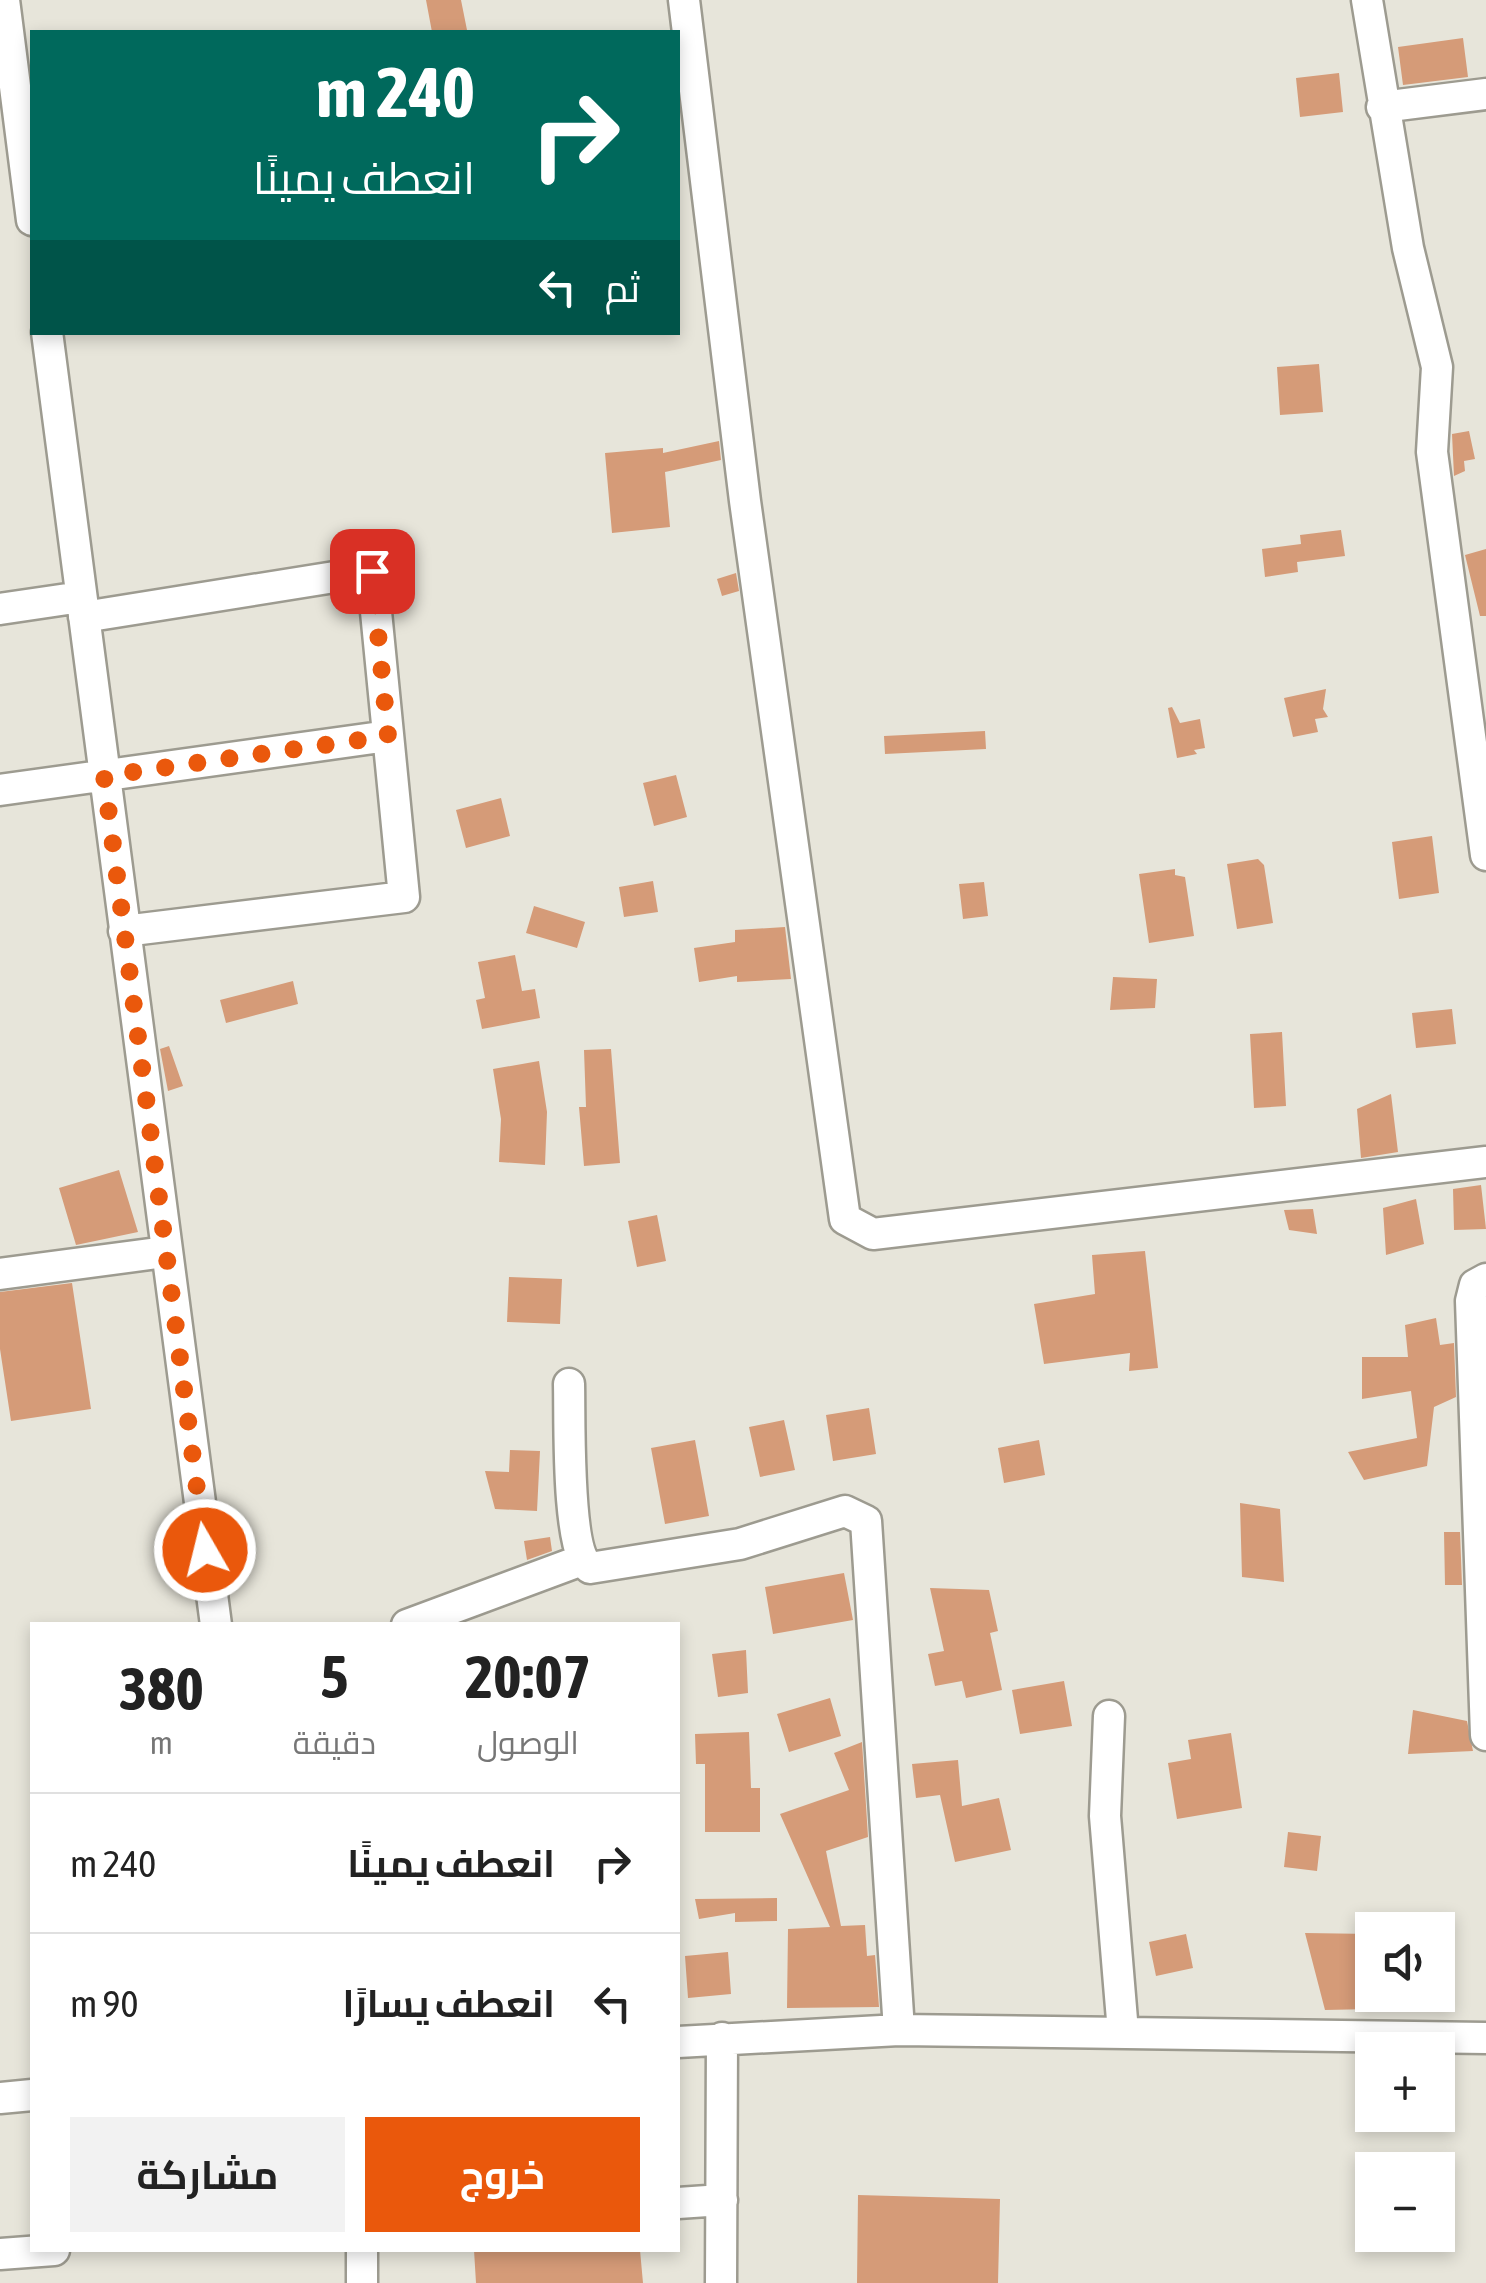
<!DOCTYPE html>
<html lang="ar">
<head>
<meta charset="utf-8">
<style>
  :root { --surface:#fff; --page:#f2f2f2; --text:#222; --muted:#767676; --line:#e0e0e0; --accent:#ea580c }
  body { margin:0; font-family:"Asap Condensed",Cairo,sans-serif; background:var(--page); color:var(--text); direction:rtl; height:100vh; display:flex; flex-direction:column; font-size:38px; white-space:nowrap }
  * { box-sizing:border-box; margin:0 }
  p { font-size:32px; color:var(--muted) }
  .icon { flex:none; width:55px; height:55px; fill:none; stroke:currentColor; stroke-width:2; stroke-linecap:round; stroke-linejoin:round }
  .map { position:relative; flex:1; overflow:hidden; direction:ltr }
  .sheet { position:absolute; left:30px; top:1622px; width:650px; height:630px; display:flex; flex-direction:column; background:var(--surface); border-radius:0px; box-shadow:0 5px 15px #0003; direction:rtl }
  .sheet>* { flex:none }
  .banner { position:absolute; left:30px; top:30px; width:650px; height:305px; border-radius:0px; box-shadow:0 5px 15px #0003; direction:rtl; background:#00695c; color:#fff; overflow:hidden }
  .tools { position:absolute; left:1355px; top:1912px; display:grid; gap:20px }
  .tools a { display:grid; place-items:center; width:100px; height:100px; border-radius:0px; background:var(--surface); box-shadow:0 5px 15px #0003; font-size:50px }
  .pin { position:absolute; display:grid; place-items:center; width:85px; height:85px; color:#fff; margin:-42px; border-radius:20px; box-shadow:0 5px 15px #0006 }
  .me { position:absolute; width:110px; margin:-55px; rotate:352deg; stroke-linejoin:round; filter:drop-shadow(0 0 8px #0008) }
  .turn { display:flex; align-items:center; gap:35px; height:210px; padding:0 40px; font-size:45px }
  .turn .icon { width:130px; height:130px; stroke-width:2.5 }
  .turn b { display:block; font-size:70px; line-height:85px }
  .then { display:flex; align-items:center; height:95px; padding:0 40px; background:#0003; gap:20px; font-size:38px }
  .eta { display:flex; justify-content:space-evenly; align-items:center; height:170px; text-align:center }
  .eta b { font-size:60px; font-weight:700; line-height:70px }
  .action { display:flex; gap:20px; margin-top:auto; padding:20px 40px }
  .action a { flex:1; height:115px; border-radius:0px; background:var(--accent); color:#fff; font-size:40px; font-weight:700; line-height:115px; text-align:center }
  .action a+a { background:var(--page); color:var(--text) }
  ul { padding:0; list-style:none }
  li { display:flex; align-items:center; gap:30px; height:140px; padding:0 40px; border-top:2px solid var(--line) }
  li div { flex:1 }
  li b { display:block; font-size:38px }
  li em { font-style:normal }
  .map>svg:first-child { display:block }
  .building { fill:#d59b78 }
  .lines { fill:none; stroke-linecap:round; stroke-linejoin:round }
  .minor-casing { stroke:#9d9b90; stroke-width:35 }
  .minor { stroke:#fff; stroke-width:30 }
  .route { stroke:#ea580c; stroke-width:18; stroke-dasharray:0 32.4 }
</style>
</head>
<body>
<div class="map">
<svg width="1486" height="2283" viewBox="0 0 1486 2283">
  <rect width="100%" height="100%" fill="#e7e5da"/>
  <!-- building -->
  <path class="building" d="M 426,0 L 461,0 L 467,30 L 432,32 Z
    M 1463,38 L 1468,77 L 1403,85 L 1398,47 Z
    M 1339,73 L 1343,112 L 1300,117 L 1296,78 Z
    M 1319,364 L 1323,412 L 1280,415 L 1277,367 Z
    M 1469,431 L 1475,459 L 1464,461 L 1465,471 L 1454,476 L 1452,434 Z
    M 719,441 L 721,460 L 665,472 L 670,527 L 612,533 L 605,453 L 663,448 L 663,453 Z
    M 1341,530 L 1345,556 L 1297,562 L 1298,572 L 1265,577 L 1262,549 L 1301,544 L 1300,535 Z
    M 1486,549 L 1486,616 L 1480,616 L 1465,555 Z
    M 736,573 L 739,591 L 722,596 L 717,579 Z
    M 1326,689 L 1323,709 L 1328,717 L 1315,719 L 1318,732 L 1293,737 L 1284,698 Z
    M 1172,707 L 1180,723 L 1200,719 L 1205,748 L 1194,750 L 1197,754 L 1177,758 L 1168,708 Z
    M 985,731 L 986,749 L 885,754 L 884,736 Z
    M 676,775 L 687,817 L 654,826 L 643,783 Z
    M 501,798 L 510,836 L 466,848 L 456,810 Z
    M 1432,836 L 1439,893 L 1399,899 L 1392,842 Z
    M 1258,859 L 1264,865 L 1273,923 L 1237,929 L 1227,864 Z
    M 1175,869 L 1175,875 L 1185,877 L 1194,936 L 1149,943 L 1139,874 Z
    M 653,881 L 658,912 L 624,917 L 619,887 Z
    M 984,882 L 988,916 L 963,919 L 959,884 Z
    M 534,906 L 585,922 L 577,948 L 526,933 Z
    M 785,927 L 791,979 L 737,982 L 737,976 L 699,982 L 694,948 L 735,942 L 735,930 Z
    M 515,955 L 522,991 L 535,989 L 540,1018 L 482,1029 L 476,1000 L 485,998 L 478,962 Z
    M 1113,977 L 1157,979 L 1155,1008 L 1110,1010 Z
    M 293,981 L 298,1004 L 226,1023 L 220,1000 Z
    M 1452,1009 L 1456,1044 L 1416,1048 L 1412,1013 Z
    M 1282,1032 L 1286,1106 L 1254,1108 L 1250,1034 Z
    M 169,1046 L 183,1086 L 168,1091 L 160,1049 Z
    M 611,1049 L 620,1163 L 584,1166 L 579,1107 L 586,1107 L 584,1050 Z
    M 539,1061 L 547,1112 L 545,1165 L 499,1162 L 501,1119 L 493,1069 Z
    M 1391,1094 L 1398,1152 L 1361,1158 L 1357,1109 Z
    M 119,1170 L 138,1232 L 76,1245 L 59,1188 Z
    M 1481,1185 L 1486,1229 L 1454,1230 L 1453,1189 Z
    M 1416,1199 L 1424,1244 L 1386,1255 L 1383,1208 Z
    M 1313,1209 L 1317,1234 L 1289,1230 L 1284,1210 Z
    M 657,1215 L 666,1261 L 637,1267 L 628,1221 Z
    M 1145,1251 L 1158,1368 L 1129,1371 L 1130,1353 L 1044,1364 L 1034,1304 L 1095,1294 L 1092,1255 Z
    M 509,1277 L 562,1279 L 560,1324 L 507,1322 Z
    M 72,1283 L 91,1409 L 11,1421 L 0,1349 L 0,1292 Z
    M 1436,1318 L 1440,1345 L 1454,1343 L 1456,1397 L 1434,1407 L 1427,1466 L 1364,1480 L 1348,1452 L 1417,1438 L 1411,1391 L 1362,1399 L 1362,1357 L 1408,1357 L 1405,1325 Z
    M 869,1408 L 876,1454 L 833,1461 L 826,1415 Z
    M 784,1420 L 795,1470 L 760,1477 L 749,1427 Z
    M 695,1440 L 709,1516 L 665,1524 L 651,1448 Z
    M 1039,1440 L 1045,1475 L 1004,1483 L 998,1448 Z
    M 510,1450 L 540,1451 L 537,1511 L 495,1509 L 485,1471 L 509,1472 Z
    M 1240,1503 L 1280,1509 L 1284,1582 L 1242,1577 Z
    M 1444,1532 L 1460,1532 L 1462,1585 L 1445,1585 Z
    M 550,1537 L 552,1551 L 527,1560 L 524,1541 Z
    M 844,1573 L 853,1620 L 773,1634 L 765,1587 Z
    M 930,1588 L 989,1590 L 998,1631 L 990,1633 L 1002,1690 L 966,1698 L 962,1681 L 935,1686 L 928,1654 L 944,1651 Z
    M 746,1650 L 748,1693 L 718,1697 L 712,1654 Z
    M 1064,1681 L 1072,1726 L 1020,1734 L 1012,1690 Z
    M 830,1698 L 841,1736 L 789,1752 L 777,1714 Z
    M 1413,1710 L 1467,1721 L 1473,1751 L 1408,1754 Z
    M 749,1732 L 751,1788 L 760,1788 L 760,1832 L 705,1832 L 705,1764 L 696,1764 L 695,1734 Z
    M 1231,1733 L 1242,1808 L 1177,1819 L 1168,1763 L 1191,1759 L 1188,1740 Z
    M 862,1742 L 868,1837 L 826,1851 L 841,1926 L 865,1925 L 867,1956 L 875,1955 L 879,2007 L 787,2008 L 788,1929 L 830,1927 L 780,1814 L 849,1790 L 834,1753 Z
    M 958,1760 L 962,1806 L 999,1798 L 1011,1850 L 955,1862 L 940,1795 L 916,1798 L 912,1764 Z
    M 1288,1832 L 1321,1836 L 1317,1871 L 1284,1867 Z
    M 777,1898 L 777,1921 L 735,1922 L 735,1913 L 699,1919 L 695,1899 Z
    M 1305,1933 L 1372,1934 L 1372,2009 L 1325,2010 Z
    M 1186,1934 L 1193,1968 L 1156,1976 L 1149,1942 Z
    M 728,1952 L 731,1994 L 688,1998 L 685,1956 Z
    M 858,2195 L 1000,2199 L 998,2283 L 857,2283 Z
    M 474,2250 L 640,2250 L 643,2283 L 476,2283 Z"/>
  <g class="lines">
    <!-- minor casing -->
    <g class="minor-casing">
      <path id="minor" d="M 4,0 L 32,220
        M 684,0 L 745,501 L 845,1219 L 873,1234 L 1486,1162
        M 1367,0 L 1408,248 L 1437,367 L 1432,452 L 1486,855
        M 1382,107 L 1486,94
        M 47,332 L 216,1625
        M 0,609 L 81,597
        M 84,617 L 372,571 L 404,897 L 124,931
        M 0,790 L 388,736
        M 0,1274 L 165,1252
        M 1486,1279 L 1475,1285 L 1471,1301 L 1486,1735
        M 569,1384 C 570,1417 566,1550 590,1568 L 740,1544 L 845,1511 L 866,1521 L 899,2030
        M 407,1625 L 582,1560
        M 1109,1716 L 1105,1816 L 1123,2032
        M 678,2042 L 899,2030 L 1486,2038
        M 0,2098 L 32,2095
        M 678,2203 L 722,2200
        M 362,2250 L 362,2283
        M 0,2254 L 54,2250
        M 721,2283 L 722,2038"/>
    </g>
    <!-- minor -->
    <use href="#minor" class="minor"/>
  </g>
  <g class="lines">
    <!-- route -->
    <path class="route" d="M 205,1550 L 104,776 L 388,736 L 372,571"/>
  </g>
</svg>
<div class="tools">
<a><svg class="icon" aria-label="sound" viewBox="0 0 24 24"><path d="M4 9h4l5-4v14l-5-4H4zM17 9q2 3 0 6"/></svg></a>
<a>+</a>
<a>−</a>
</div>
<div class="pin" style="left:372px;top:571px;background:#d93025"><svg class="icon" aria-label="arrive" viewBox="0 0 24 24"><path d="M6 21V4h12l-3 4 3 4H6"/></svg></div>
<svg class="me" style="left:205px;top:1550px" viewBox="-20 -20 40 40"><circle r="17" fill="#ea580c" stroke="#fff" stroke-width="3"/><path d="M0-11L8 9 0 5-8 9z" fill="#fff"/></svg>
<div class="banner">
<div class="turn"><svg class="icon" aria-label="right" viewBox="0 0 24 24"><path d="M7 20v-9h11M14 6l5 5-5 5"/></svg><div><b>240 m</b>انعطف يمينًا</div></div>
<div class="then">ثم<svg class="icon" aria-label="left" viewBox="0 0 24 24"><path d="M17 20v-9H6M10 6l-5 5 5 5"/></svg></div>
</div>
<section class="sheet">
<div class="eta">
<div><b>20:07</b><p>الوصول</p></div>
<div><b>5</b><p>دقيقة</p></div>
<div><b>380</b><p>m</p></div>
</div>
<ul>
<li><svg class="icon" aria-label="right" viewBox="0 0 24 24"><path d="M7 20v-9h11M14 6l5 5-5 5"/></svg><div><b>انعطف يمينًا</b></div><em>240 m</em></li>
<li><svg class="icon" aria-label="left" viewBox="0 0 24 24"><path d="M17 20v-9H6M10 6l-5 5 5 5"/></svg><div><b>انعطف يسارًا</b></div><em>90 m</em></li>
</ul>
<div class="action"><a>خروج</a><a>مشاركة</a></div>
</section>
</div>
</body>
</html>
